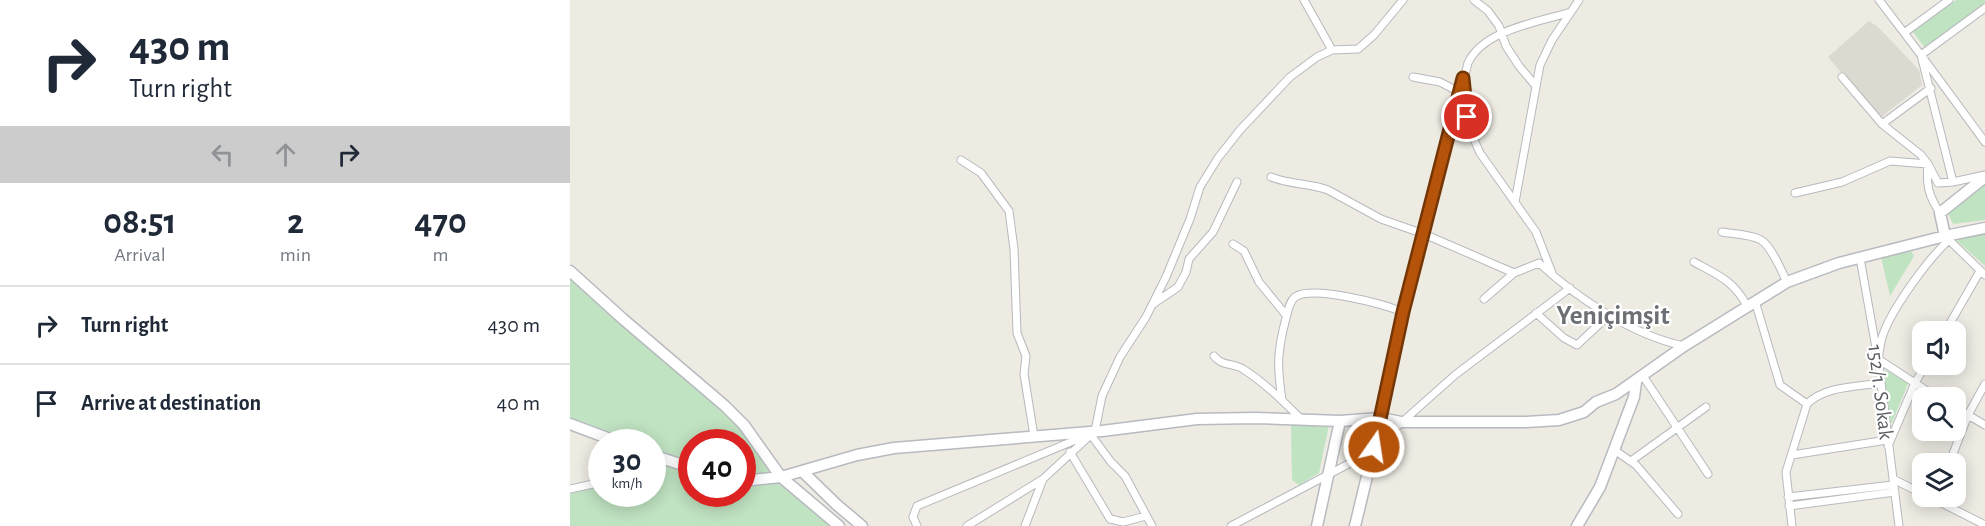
<!DOCTYPE html>
<html lang="en">
<head>
<meta charset="utf-8">
<style>
  :root { --surface:#fff; --page:#f2f2f3; --text:#1f2937; --muted:#747a83; --line:#e0e1e3 }
  body { margin:0; font-family:"Alegreya Sans",sans-serif; background:var(--page); color:var(--text); height:100vh; display:flex; flex-direction:column; font-size:22px; white-space:nowrap }
  * { box-sizing:border-box; margin:0 }
  p { font-size:20px; color:var(--muted) }
  .icon { flex:none; width:33px; height:33px; fill:none; stroke:currentColor; stroke-width:2; stroke-linecap:round; stroke-linejoin:round }
  .map { position:relative; flex:1; overflow:hidden }
  .details { display:flex; flex-direction:column; background:var(--surface); width:570px }
  .details>* { flex:none }
  .banner { background:#fff; color:var(--text); overflow:hidden }
  .tools { position:absolute; left:1342px; top:321px; display:grid; gap:12px }
  .tools a { display:grid; place-items:center; width:54px; height:54px; border-radius:12px; background:var(--surface); box-shadow:0 3px 15px #0003; font-size:30px }
  .speed { position:absolute; left:18px; top:429px; display:flex; gap:12px; font-size:30px; font-weight:700; text-align:center }
  .speed>* { display:grid; place-content:center; width:78px; height:78px; border-radius:50%; background:var(--surface); box-shadow:0 3px 15px #0003; line-height:1 }
  .speed small { font-size:15px; font-weight:400 }
  .speed .limit { border:9px solid #d22; background:#fff; color:#111 }
  .pin { position:absolute; display:grid; place-items:center; width:51px; height:51px; color:#fff; margin:-26px; border:3px solid #fff; border-radius:50%; box-shadow:0 2px 6px #0007 }
  .me { position:absolute; width:66px; margin:-33px; rotate:13deg; stroke-linejoin:round; filter:drop-shadow(0 0 4px #0008) }
  .turn { display:flex; align-items:center; gap:21px; height:126px; padding:0 30px; font-size:27px }
  .turn .icon { width:78px; height:78px; stroke-width:2.5 }
  .turn b { display:block; font-size:42px; line-height:51px }
  .lanes { display:flex; align-items:center; height:57px; padding:0 30px; background:#0003; justify-content:center; gap:30px; direction:ltr }
  .lanes .off { opacity:.35 }
  .eta { display:flex; justify-content:space-evenly; align-items:center; height:102px; text-align:center }
  .eta b { font-size:36px; font-weight:700; line-height:42px }
  ul { padding:0; list-style:none }
  li { display:flex; align-items:center; gap:18px; height:78px; padding:0 30px; border-top:2px solid var(--line) }
  li div { flex:1 }
  li b { display:block; font-size:22px }
  li em { font-style:normal }
  main { display:flex; flex:1; min-height:0 }
  .map>svg:first-child { display:block }
  .education { fill:#dcdad0 }
  .green { fill:#c0e3c2 }
  .lines { fill:none; stroke-linecap:round; stroke-linejoin:round }
  .street-casing { stroke:#b8b9be; stroke-width:9 }
  .secondary-casing { stroke:#b8bac0; stroke-width:13 }
  .street { stroke:#fff; stroke-width:7 }
  .secondary { stroke:#fff; stroke-width:10 }
  .route-casing { stroke:#753606; stroke-width:15 }
  .route { stroke:#b45309; stroke-width:10 }
  .labels { text-anchor:middle; stroke-width:4.5; stroke-linejoin:round; paint-order:stroke }
  .street-label { font-size:21px; fill:#5b5d62; stroke:#fff }
  .district-label { font-size:27px; font-weight:bold; fill:#6c6f74; stroke:#fff }
</style>
</head>
<body>
<main>
<section class="details">
<div class="banner">
<div class="turn"><svg class="icon" aria-label="right" viewBox="0 0 24 24"><path d="M7 20v-9h11M14 6l5 5-5 5"/></svg><div><b>430 m</b>Turn right</div></div>
<div class="lanes"><svg class="icon off" aria-label="left" viewBox="0 0 24 24"><path d="M17 20v-9H6M10 6l-5 5 5 5"/></svg><svg class="icon off" aria-label="ahead" viewBox="0 0 24 24"><path d="M12 20V5M6 11l6-6 6 6"/></svg><svg class="icon" aria-label="right" viewBox="0 0 24 24"><path d="M7 20v-9h11M14 6l5 5-5 5"/></svg></div>
</div>
<div class="eta">
<div><b>08:51</b><p>Arrival</p></div>
<div><b>2</b><p>min</p></div>
<div><b>470</b><p>m</p></div>
</div>
<ul>
<li><svg class="icon" aria-label="right" viewBox="0 0 24 24"><path d="M7 20v-9h11M14 6l5 5-5 5"/></svg><div><b>Turn right</b></div><em>430 m</em></li>
<li><svg class="icon" aria-label="arrive" viewBox="0 0 24 24"><path d="M6 21V4h12l-3 4 3 4H6"/></svg><div><b>Arrive at destination</b></div><em>40 m</em></li>
</ul>
</section>
<div class="map">
<svg width="1415" height="526" viewBox="0 0 1415 526">
  <rect width="100%" height="100%" fill="#edebe2"/>
  <!-- education -->
  <path class="education" d="M 1299,21 L 1308,27 L 1349,70 L 1352,85 L 1310,118 L 1258,57 Z"/>
  <!-- green -->
  <path class="green" d="M 1386,0 L 1415,0 L 1415,3 L 1355,48 L 1343,32 Z
    M 1415,183 L 1415,220 L 1383,224 L 1378,213 Z
    M 1415,233 L 1415,266 L 1385,239 Z
    M 1340,249 L 1344,256 L 1320,296 L 1311,257 Z
    M 0,277 L 26,302 L 165,420 L 205,473 L 173,477 L 172,442 L 122,442 L 121,463 L 83,450 L 82,442 L 61,442 L 0,419 Z
    M 1316,370 L 1338,383 L 1322,423 L 1320,422 L 1314,373 Z
    M 721,424 L 759,425 L 749,473 L 729,485 L 722,480 Z
    M 94,464 L 121,474 L 122,494 L 172,494 L 173,486 L 180,487 L 210,482 L 261,526 L 0,526 L 0,491 L 31,484 L 32,494 L 82,494 L 83,468 Z"/>
  <g class="lines">
    <!-- street casing -->
    <g class="street-casing">
      <path id="street" d="M 734,0 L 762,50
        M 904,0 L 918,11 L 929,26 L 936,46 L 949,66 L 965,85
        M 1309,0 L 1351,55 L 1415,142
        M 1334,33 L 1379,0
        M 843,77 L 870,82 L 889,92
        M 1272,77 L 1312,124 L 1351,155 L 1358,164 L 1368,183 L 1383,182 L 1415,175
        M 893,83 C 896,108 899,131 910,153 L 966,232 L 982,273
        M 1312,124 L 1361,88
        M 391,160 L 411,173 L 439,211 L 444,249 L 447,333 L 456,356 L 454,374 L 464,436
        M 701,177 C 721,185 739,183 758,190 L 811,219 L 854,234 L 944,273 L 969,263 C 1007,298 1062,335 1114,346
        M 1383,182 L 1351,55 L 1415,8
        M 1225,193 L 1272,182 L 1320,161 L 1358,164 C 1356,184 1358,195 1370,213
        M 945,202 L 970,65 L 982,40 L 1009,0
        M 1152,232 C 1163,234 1181,234 1191,240 C 1202,247 1211,270 1217,282
        M 1376,237 L 1415,275
        M 663,244 L 674,251 L 689,282 L 716,315
        M 1290,258 L 1308,359 L 1329,526
        M 1124,262 C 1148,275 1164,281 1177,306
        M 914,299 L 944,273
        M 1185,301 L 1210,385 L 1237,404
        M 583,304 L 608,287 L 616,272 L 619,259 L 643,232 L 667,182
        M 966,313 L 994,338 L 1007,345 L 1039,315
        M 1375,332 L 1410,271
        M 644,356 C 651,366 663,363 673,369 C 695,383 714,402 732,420
        M 1073,376 L 1138,474
        M 1368,398 L 1308,359 C 1310,351 1310,340 1314,332 C 1324,306 1358,259 1379,240
        M 712,400 C 707,366 707,352 716,318 C 718,311 719,302 725,297 C 743,285 813,304 833,312
        M 1386,408 L 1415,425
        M 811,418 L 833,312 L 898,63 C 913,30 968,22 1001,12
        M 521,435 L 541,462 L 555,476 L 582,526
        M 1318,446 L 1345,383 L 1356,364
        M 1043,449 L 1066,465 L 1108,514
        M 500,452 L 540,519 L 553,522 L 576,516
        M 1222,455 L 1317,440
        M 1061,461 L 1136,407
        M 1379,464 L 1398,415 L 1415,384
        M 82,466 L 97,460
        M 1323,479 L 1353,494
        M 0,489 L 32,482
        M 1358,496 L 1415,525
        M 1218,497 L 1323,485
        M 1219,506 L 1325,492
        M 347,526 L 343,517 L 347,506 L 515,436
        M 397,526 L 473,479 L 525,431 L 532,396 L 550,357 L 576,317 L 596,277 L 620,219 L 630,187 L 648,158 L 670,130 L 720,77 L 747,57 L 762,50 L 788,49 L 804,35 L 833,0
        M 455,526 L 473,479
        M 661,526 L 786,460 L 804,447 L 885,375 L 1000,288
        M 1222,526 L 1216,472 L 1237,404 C 1255,386 1286,387 1311,383"/>
    </g>
    <!-- secondary casing -->
    <g class="secondary-casing">
      <path id="secondary" d="M 1375,236 L 1370,213 L 1415,177
        M 0,271 L 53,319 L 155,406 L 174,425 L 211,477 L 269,526
        M 0,424 L 48,442
        M 82,455 L 122,468
        M 232,471 L 267,505 L 292,526
        M 172,481 L 211,477 L 287,455 L 324,448 L 532,431 L 627,419 L 685,418 L 770,421 L 811,418 L 831,422 L 956,422 L 989,420 L 1014,412 L 1026,402 L 1046,394 L 1114,346 L 1217,282 L 1269,263 L 1375,236 L 1415,228
        M 747,526 L 770,421
        M 785,526 L 811,418
        M 1007,526 L 1030,487 L 1064,397 L 1066,382"/>
    </g>
    <!-- street -->
    <use href="#street" class="street"/>
    <!-- secondary -->
    <use href="#secondary" class="secondary"/>
  </g>
  <g class="lines">
    <!-- route casing -->
    <g class="route-casing">
      <path id="route" d="M 804,447 L 833,312 L 893,78 L 897,117"/>
    </g>
    <!-- route -->
    <use href="#route" class="route"/>
  </g>
  <g class="labels">
    <!-- street labels -->
    <g class="street-label">
      <text transform="translate(1311 392) rotate(83)" y="7">152/1. Sokak</text>
    </g>
    <!-- district labels -->
    <g class="district-label">
      <text x="1043" y="324">Yeniçimşit</text>
    </g>
  </g>
</svg>
<div class="tools">
<a><svg class="icon" aria-label="sound" viewBox="0 0 24 24"><path d="M4 9h4l5-4v14l-5-4H4zM17 9q2 3 0 6"/></svg></a>
<a><svg class="icon" aria-label="search" viewBox="0 0 24 24"><circle cx="10" cy="10" r="6"/><path d="M15 15l6 6"/></svg></a>
<a><svg class="icon" aria-label="layers" viewBox="0 0 24 24"><path d="M12 4l9 5-9 5-9-5zM3 14l9 5 9-5"/></svg></a>
</div>
<div class="speed"><div>30<small>km/h</small></div><div class="limit">40</div></div>
<div class="pin" style="left:897px;top:117px;background:#d93025"><svg class="icon" aria-label="arrive" viewBox="0 0 24 24"><path d="M6 21V4h12l-3 4 3 4H6"/></svg></div>
<svg class="me" style="left:804px;top:447px" viewBox="-20 -20 40 40"><circle r="17" fill="#b45309" stroke="#fff" stroke-width="3"/><path d="M0-11L8 9 0 5-8 9z" fill="#fff"/></svg>
</div>
</main>
</body>
</html>
